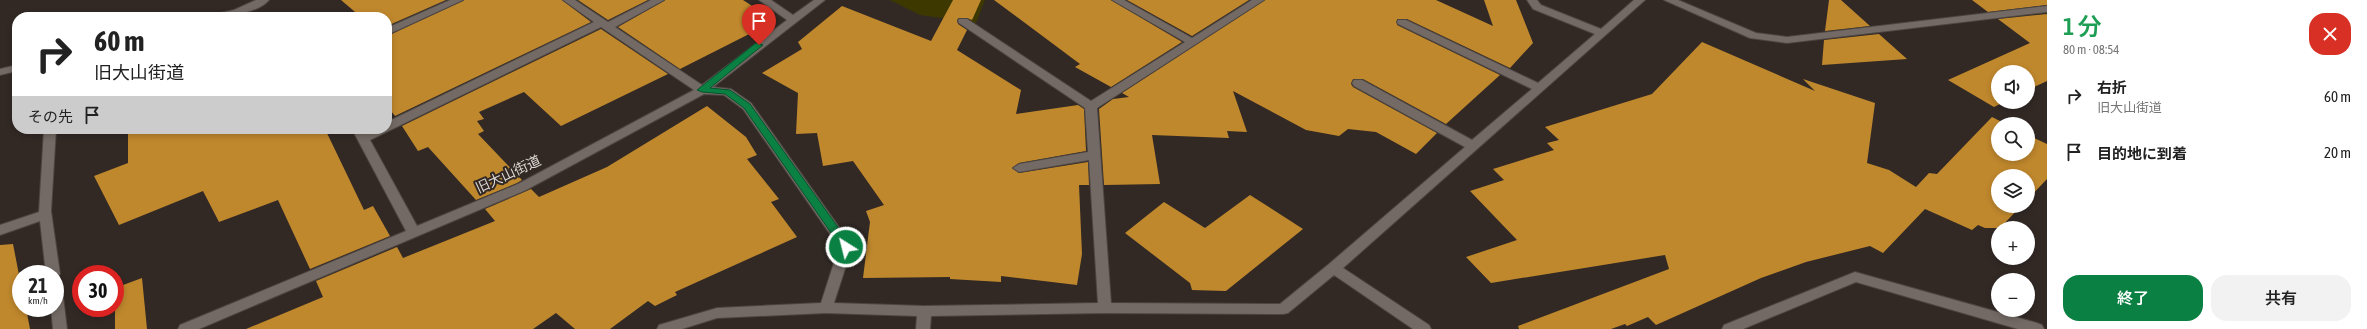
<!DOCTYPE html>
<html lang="ja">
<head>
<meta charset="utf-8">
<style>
  :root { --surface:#fff; --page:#f2f2f2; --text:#222; --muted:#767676; --accent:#0b8043 }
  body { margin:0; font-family:"Asap Condensed","Noto Sans JP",sans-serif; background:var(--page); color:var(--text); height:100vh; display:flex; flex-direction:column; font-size:15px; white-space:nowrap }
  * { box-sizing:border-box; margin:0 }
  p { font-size:13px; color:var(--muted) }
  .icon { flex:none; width:22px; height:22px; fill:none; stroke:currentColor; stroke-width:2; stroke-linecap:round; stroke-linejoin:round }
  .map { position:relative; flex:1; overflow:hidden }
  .side { display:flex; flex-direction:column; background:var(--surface); width:320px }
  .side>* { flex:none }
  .top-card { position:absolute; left:12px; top:12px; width:380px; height:122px; border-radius:16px; box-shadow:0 2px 6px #0003; background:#fff; color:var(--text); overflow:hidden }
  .controls { position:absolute; left:1991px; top:65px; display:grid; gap:8px }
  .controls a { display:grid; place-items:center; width:44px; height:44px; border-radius:50%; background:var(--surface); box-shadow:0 2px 6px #0003; font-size:20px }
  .speed { position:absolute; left:12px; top:265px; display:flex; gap:8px; font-size:20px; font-weight:700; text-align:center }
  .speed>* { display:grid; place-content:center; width:52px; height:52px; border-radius:50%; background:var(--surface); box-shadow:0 2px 6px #0003; line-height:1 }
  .speed small { font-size:10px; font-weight:400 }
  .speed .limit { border:6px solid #d22; background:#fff; color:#111 }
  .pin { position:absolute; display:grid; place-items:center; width:34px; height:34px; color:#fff; margin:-41px -17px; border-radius:50% 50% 50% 0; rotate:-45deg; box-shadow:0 0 4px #0007 }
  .pin .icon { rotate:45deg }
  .me { position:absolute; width:44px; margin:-22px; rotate:324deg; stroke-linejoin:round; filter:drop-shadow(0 0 3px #0008) }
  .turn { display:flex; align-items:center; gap:14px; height:84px; padding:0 16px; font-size:18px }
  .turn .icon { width:52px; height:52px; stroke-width:2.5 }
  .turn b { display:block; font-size:28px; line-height:34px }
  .then { display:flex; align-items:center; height:38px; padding:0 16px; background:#0003; gap:8px; font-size:15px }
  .round { display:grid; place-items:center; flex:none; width:42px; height:42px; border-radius:16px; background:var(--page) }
  .headline { display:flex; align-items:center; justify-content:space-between; height:68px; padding:0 16px }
  h1 { font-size:24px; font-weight:600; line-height:30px; color:#1e9e55 }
  .primary-button { display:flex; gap:8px; margin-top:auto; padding:8px 16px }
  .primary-button a { flex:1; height:46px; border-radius:16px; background:var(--accent); color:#fff; font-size:16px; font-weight:600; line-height:46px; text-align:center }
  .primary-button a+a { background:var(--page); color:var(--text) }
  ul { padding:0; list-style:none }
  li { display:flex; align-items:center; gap:12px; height:56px; padding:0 16px }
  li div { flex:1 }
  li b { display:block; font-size:15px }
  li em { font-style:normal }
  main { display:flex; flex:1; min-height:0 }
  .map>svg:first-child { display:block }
  .green { fill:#3d3700 }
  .building { fill:#c0882d }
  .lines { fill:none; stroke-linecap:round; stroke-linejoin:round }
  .minor-casing { stroke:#4c4541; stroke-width:2 }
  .minor { fill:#746a65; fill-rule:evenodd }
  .route { fill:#0b8043; stroke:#07532c }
  .labels { text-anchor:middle; stroke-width:4; stroke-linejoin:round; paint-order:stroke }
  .street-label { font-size:14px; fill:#dbd5d2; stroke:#322925 }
</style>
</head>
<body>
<main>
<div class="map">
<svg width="2047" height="329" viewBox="0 0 2047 329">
  <rect width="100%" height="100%" fill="#322925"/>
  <!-- green -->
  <path class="green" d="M 890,0 L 985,0 L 976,23 L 920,15 Z"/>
  <!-- building -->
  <path class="building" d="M 341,0 L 446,0 L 387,26 L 387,17 L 361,17 Z
    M 464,0 L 562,0 L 591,22 L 395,116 L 387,106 L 387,36 Z
    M 578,0 L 648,0 L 608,20 Z
    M 665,0 L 743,0 L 775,21 L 680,69 L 618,27 Z
    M 953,0 L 981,0 L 972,20 L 967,18 L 959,18 L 957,20 L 958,24 L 967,30 L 957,50 L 1021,90 L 1016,114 L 1078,105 L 1084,109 L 1086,151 L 1019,163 L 1012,168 L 1019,173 L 1088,162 L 1089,185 L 1079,185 L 1082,254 L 1077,285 L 1001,276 L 1001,282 L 950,279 L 950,277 L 863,278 L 870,222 L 866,211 L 884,205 L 853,161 L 823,166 L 817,133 L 796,134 L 798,93 L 762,73 L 802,49 L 798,42 L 842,6 L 931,41 Z
    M 994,0 L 1111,0 L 1182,42 L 1111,87 L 1075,67 L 1080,64 Z
    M 1127,0 L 1249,0 L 1192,36 Z
    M 1265,0 L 1436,0 L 1493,26 L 1484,0 L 1516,0 L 1533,43 L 1510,68 L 1407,19 L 1397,19 L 1397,25 L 1500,75 L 1446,124 L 1363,79 L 1353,79 L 1351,84 L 1353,87 L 1437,133 L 1416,154 L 1376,132 L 1348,129 L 1339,136 L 1306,130 L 1233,91 L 1247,132 L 1227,131 L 1229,138 L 1152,135 L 1160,184 L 1104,185 L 1099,109 L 1113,99 L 1129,97 L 1122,93 Z
    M 1829,0 L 1841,0 L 1870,26 L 1825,31 Z
    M 1972,0 L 2047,0 L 2047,5 L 1988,12 Z
    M 2047,14 L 2047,81 L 2028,90 L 2028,72 L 1998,72 L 1998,102 L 2004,102 L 1994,107 L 1948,80 L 2030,43 L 1998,19 Z
    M 601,29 L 668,74 L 561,126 L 524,92 L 479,112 L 484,119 L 477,121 L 484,131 L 478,134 L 522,180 L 517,183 L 476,200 L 428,147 L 418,151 L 402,126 Z
    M 1879,34 L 1907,59 L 1822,65 L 1824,40 Z
    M 1702,42 L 1815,91 L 1803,79 L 1875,103 L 1867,163 L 1889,170 L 1916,187 L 1929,173 L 1937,174 L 1992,117 L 2006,124 L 1998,124 L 1998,154 L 2028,154 L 2028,135 L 2047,144 L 2047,179 L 2028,199 L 2028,176 L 1998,176 L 1998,206 L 2021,206 L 2000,228 L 1985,228 L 1978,225 L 1972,230 L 1925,209 L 1883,253 L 1870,246 L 1806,262 L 1761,278 L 1656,325 L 1648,317 L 1627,326 L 1625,324 L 1611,329 L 1519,329 L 1518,326 L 1669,269 L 1665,255 L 1491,283 L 1466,257 L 1517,240 L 1470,191 L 1504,180 L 1493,169 L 1554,150 L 1547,143 L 1559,140 L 1545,127 L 1652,94 Z
    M 707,106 L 746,137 L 757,155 L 747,159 L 779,199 L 771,202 L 797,237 L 675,292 L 677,295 L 655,306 L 648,301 L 610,329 L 575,329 L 556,313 L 533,329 L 246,329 L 323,297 L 316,281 L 397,247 L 403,258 L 495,221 L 485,209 L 531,189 L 539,197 L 607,167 Z
    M 128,129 L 325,129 L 364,210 L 373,206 L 390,236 L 310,269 L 278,200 L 219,222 L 203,191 L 119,225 L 94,176 L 128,163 Z
    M 1250,195 L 1303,229 L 1226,291 L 1192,290 L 1190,283 L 1125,233 L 1164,202 L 1205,228 Z
    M 13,244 L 21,285 L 21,308 L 26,308 L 30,329 L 0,329 L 0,245 Z
    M 142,278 L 147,329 L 115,329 L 115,288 Z"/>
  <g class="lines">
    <!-- minor casing -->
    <g class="minor-casing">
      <path id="minor" d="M 256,0 L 269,0 C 258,13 227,17 211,17 L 212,15 L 234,10 Z
        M 450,0 L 463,0 L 387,35 L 387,28 Z
        M 563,0 L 575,0 L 608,22 L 651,0 L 664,0 L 615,27 L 702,85 L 787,20 L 759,0 L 771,0 L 793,15 L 814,0 L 825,0 L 713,87 L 731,89 L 751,103 L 851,244 L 852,247 L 834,303 L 924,306 L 1098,303 L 1089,160 L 1019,172 L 1013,168 L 1019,164 L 1088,152 L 1085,108 L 959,23 L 958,21 L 959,19 L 967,19 L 1091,101 L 1185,42 L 1112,0 L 1124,0 L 1192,38 L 1252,0 L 1264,0 L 1097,108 L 1111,303 L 1280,304 L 1329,264 L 1465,147 L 1354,86 L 1352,83 L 1354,80 L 1362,80 L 1472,140 L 1532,89 L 1398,24 L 1397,22 L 1398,20 L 1406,20 L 1538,83 L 1595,34 L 1533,9 L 1527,0 L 1537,0 L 1541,5 L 1601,29 L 1634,0 L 1645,0 L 1343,268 L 1429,325 L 1431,329 L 1413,329 L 1334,275 L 1288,313 L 1283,314 L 1105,313 L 931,316 L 930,329 L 916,329 L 917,316 L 826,313 L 717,318 L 682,329 L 657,329 L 659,325 L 717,308 L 821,303 L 839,247 L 743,109 L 724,95 L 704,94 L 526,190 L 199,329 L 178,329 L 180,325 L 406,231 L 352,129 L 364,129 L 366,132 L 373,129 L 387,129 L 387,122 L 594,22 ZM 601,27 L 694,90 L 518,184 L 417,226 L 370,140 Z
        M 1664,0 L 1678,0 L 1756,33 L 1787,37 L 2047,6 L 2047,12 L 1787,43 L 1750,38 Z
        M 17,65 L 17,71 L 0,75 L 0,69 Z
        M 44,129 L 56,129 L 51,211 L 60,274 L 55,278 L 55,274 L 46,274 L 40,221 L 0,235 L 0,225 L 39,212 Z
        M 1855,272 L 2037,323 L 2042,325 L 2044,329 L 2018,329 L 1856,282 L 1743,329 L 1722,329 L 1724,325 Z
        M 55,283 L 60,284 L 62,288 L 67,329 L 53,329 L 51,308 L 55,308 Z"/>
    </g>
    <!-- minor -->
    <use href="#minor" class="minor"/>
  </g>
  <!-- route -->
  <path class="route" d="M 756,43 L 763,45 L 710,88 L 730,90 L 750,104 L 850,244 L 850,250 L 843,250 L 744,108 L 725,94 L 702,92 L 697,90 Z"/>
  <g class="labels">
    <!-- street labels -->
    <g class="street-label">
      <text transform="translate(508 174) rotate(-25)" y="5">旧大山街道</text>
    </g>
  </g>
</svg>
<div class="controls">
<a><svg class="icon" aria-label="sound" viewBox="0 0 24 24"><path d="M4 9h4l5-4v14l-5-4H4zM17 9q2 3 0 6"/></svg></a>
<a><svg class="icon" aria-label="search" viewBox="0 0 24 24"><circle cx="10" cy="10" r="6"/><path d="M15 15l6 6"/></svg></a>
<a><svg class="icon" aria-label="layers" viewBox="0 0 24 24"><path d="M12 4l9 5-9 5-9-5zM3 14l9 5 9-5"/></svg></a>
<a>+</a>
<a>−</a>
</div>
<div class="speed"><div>21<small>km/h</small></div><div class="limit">30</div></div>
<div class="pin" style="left:759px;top:45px;background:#d93025"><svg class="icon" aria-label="arrive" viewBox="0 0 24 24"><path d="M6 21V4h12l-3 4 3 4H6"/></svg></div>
<svg class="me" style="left:846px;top:247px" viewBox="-20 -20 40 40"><circle r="17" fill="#0b8043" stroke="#fff" stroke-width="3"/><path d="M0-11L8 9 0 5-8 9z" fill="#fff"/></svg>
<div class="top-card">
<div class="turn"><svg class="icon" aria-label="right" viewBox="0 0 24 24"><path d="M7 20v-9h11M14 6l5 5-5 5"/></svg><div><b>60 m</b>旧大山街道</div></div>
<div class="then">その先<svg class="icon" aria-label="arrive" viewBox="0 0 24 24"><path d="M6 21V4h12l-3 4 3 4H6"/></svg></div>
</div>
</div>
<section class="side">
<div class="headline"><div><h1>1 分</h1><p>80 m · 08:54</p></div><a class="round" style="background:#d93025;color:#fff"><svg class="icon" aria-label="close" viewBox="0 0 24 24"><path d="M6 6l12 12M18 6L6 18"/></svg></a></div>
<ul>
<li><svg class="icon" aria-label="right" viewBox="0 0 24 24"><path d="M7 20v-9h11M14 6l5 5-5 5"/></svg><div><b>右折</b><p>旧大山街道</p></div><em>60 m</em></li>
<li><svg class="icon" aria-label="arrive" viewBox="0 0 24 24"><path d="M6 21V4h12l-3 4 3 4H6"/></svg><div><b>目的地に到着</b></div><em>20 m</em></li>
</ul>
<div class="primary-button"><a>終了</a><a>共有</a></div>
</section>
</main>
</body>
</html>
